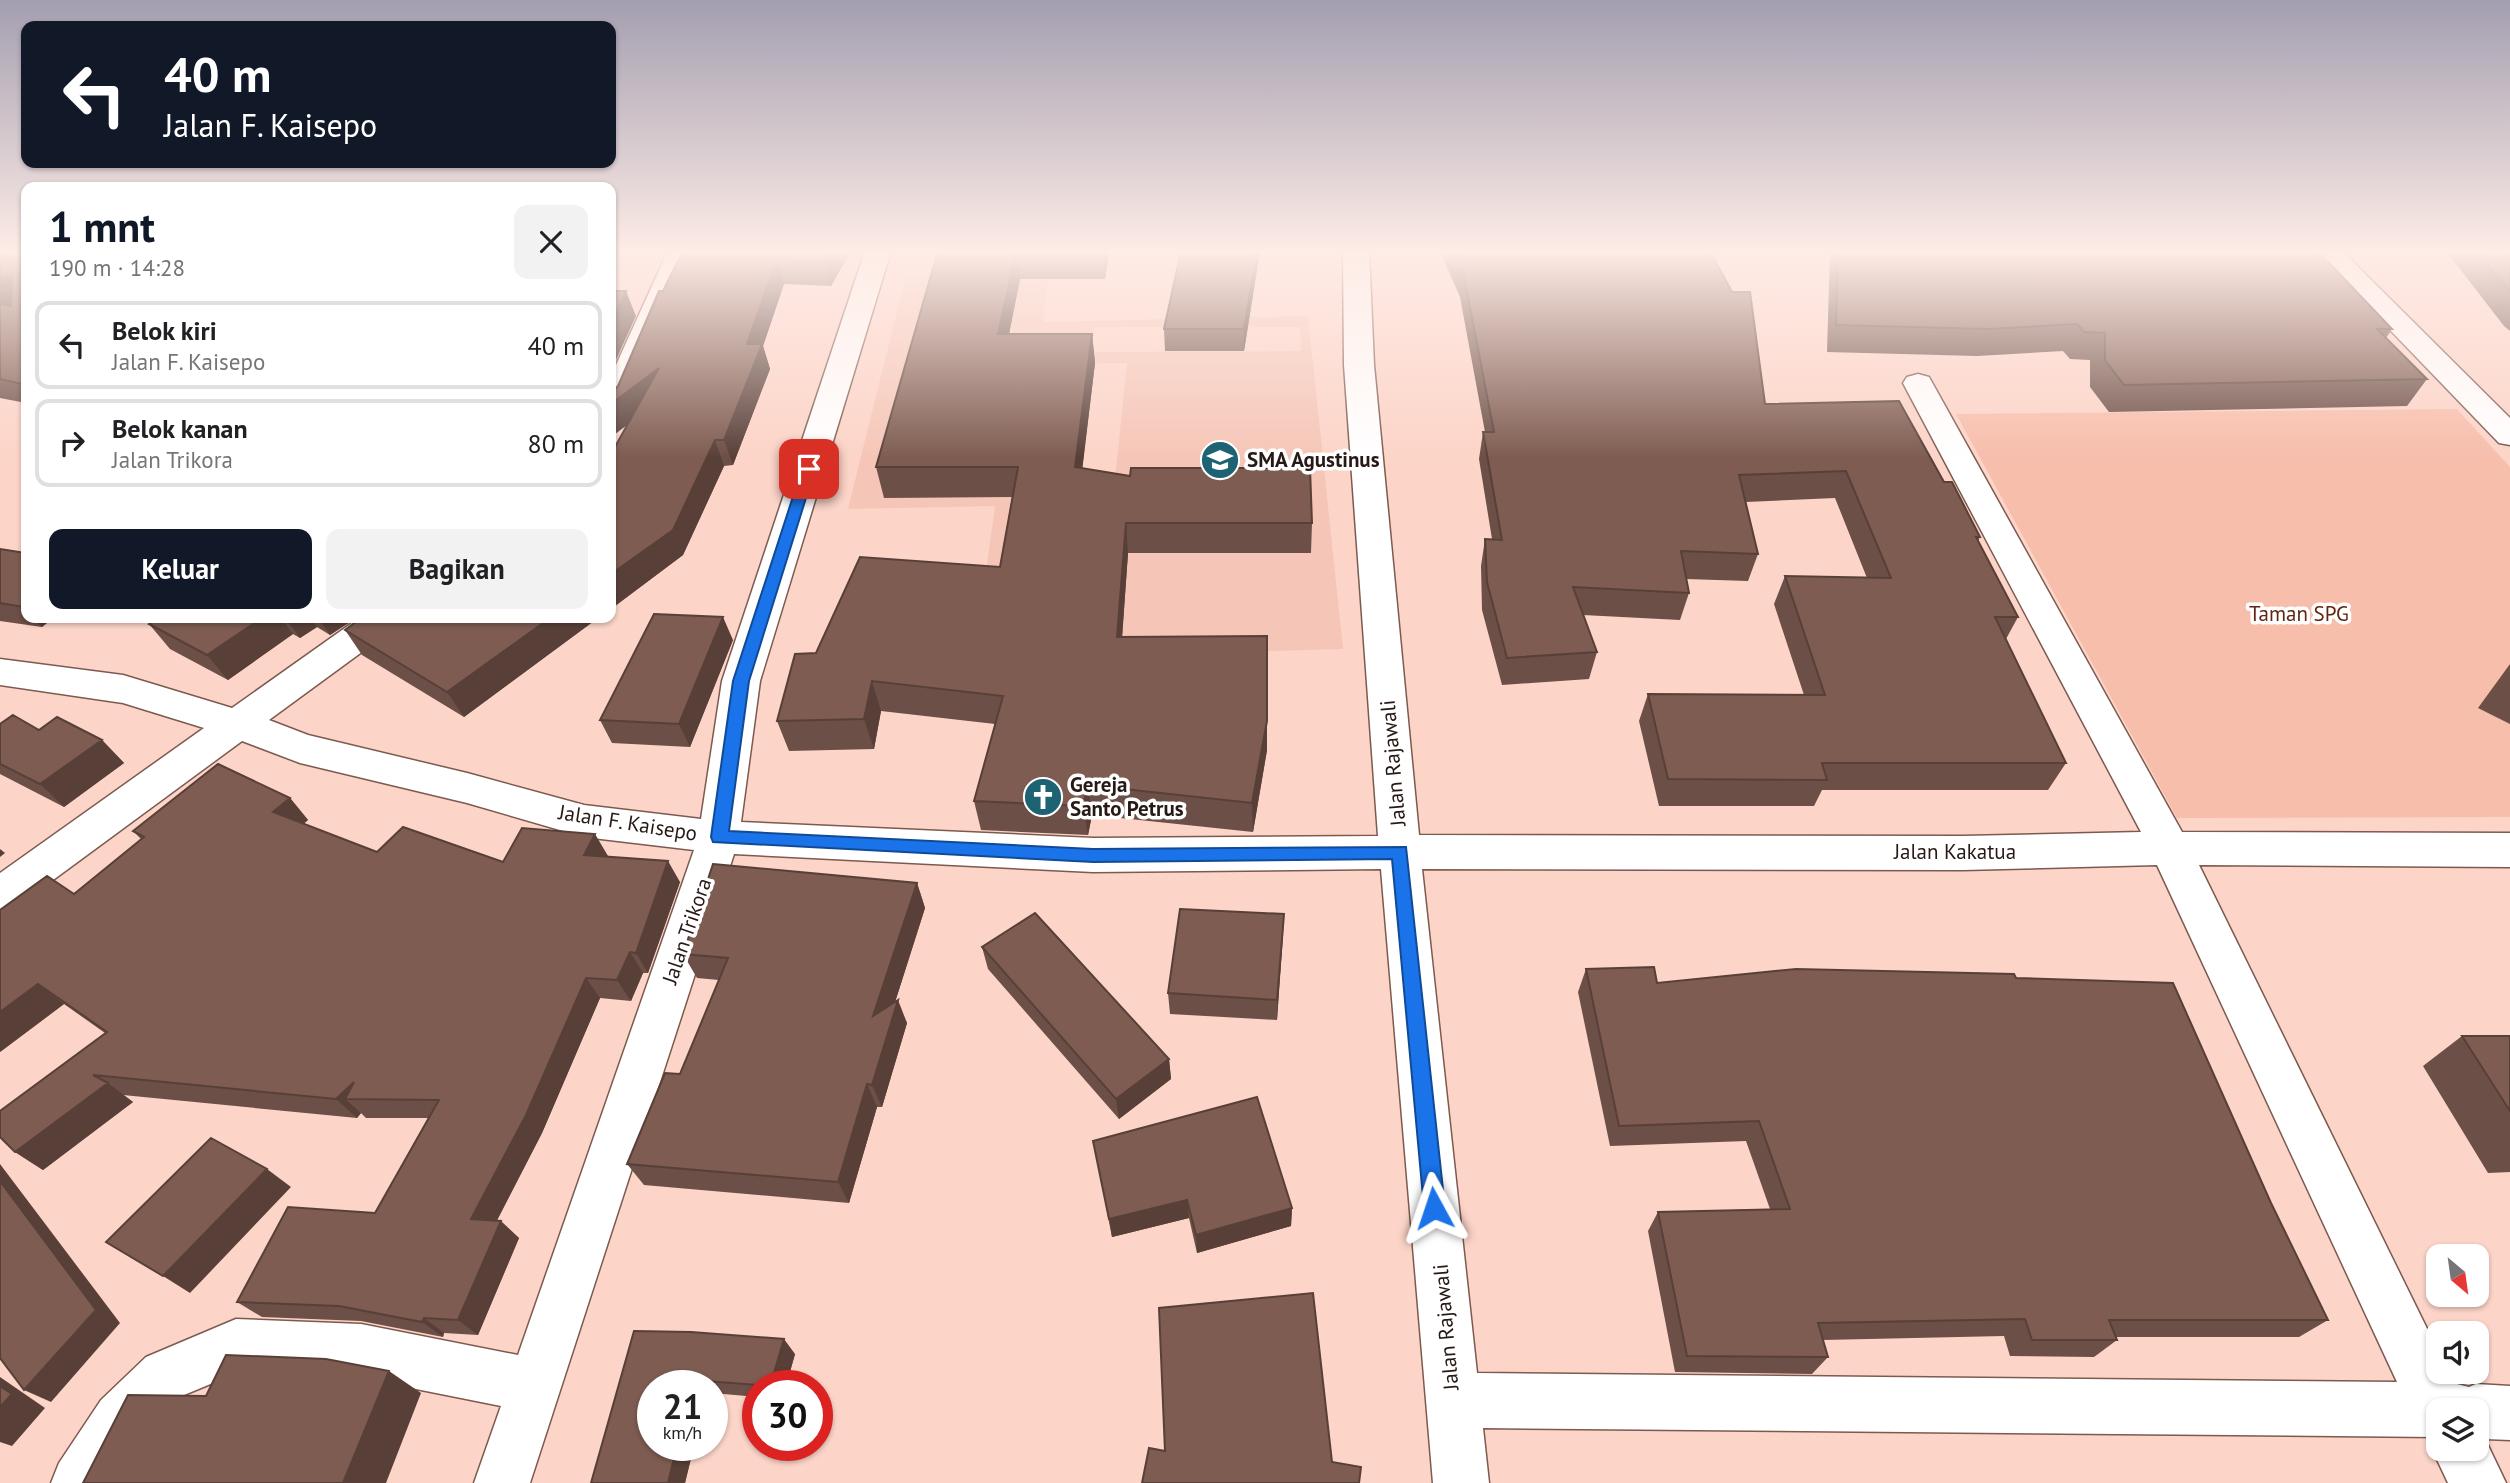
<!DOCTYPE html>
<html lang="id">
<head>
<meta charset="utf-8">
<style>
  :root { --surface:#fff; --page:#f2f2f2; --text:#202124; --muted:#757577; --line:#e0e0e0; --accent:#111827 }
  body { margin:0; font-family:"PT Sans",sans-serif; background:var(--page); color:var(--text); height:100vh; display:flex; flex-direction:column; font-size:26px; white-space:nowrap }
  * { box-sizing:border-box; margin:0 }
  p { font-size:23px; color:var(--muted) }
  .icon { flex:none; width:38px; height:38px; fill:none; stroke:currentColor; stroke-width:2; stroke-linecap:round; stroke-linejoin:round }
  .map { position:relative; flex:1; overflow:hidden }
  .drawer { position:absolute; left:21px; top:182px; width:595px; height:441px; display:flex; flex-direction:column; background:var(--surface); border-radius:14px; box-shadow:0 2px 5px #0004 }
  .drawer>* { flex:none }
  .hud { position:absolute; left:21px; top:21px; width:595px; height:147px; border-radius:14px; box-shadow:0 2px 5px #0004; background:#111827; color:#fff; overflow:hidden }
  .needle { width:46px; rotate:151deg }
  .buttons { position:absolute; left:2426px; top:1244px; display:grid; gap:14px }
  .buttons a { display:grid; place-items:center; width:63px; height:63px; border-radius:14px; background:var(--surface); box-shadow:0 2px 5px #0004; font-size:35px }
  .speed { position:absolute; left:637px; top:1370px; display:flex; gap:14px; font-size:35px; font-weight:700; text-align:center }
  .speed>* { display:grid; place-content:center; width:91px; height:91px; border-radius:50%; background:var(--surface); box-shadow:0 2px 5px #0004; line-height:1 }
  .speed small { font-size:18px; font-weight:400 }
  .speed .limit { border:10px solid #d22; background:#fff; color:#111 }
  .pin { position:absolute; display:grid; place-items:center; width:60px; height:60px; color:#fff; margin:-30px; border-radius:14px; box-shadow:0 4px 10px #0006 }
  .me { position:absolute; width:77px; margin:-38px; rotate:355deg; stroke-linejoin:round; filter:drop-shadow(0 0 5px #0008) }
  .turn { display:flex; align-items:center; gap:24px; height:147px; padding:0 28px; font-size:32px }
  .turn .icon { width:91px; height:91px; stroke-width:2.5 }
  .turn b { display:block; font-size:49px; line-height:60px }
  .round { display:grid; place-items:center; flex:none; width:74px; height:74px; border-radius:14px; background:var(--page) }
  .headline { display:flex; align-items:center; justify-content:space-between; height:119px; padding:0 28px }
  h1 { font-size:42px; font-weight:700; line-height:52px; color:var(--accent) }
  .cta { display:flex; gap:14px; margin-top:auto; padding:14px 28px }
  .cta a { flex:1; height:80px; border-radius:14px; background:var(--accent); color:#fff; font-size:28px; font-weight:700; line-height:80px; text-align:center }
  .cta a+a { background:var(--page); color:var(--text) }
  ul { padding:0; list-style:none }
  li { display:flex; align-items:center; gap:21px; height:88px; margin:0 14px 10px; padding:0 14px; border:4px solid var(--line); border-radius:14px }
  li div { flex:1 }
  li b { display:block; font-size:26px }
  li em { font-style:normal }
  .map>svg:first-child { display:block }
  .built { fill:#f5c6b7; fill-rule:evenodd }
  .green { fill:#f7beac }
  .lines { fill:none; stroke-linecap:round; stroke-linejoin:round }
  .minor-casing { stroke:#7c5a4f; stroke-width:3 }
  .minor { fill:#fff; fill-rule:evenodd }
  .wall { fill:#6c4f46 }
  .shaded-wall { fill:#584039 }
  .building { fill:#7e5c51; stroke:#584039; stroke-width:2 }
  .route { fill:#1a73e8; stroke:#114b97; stroke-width:2 }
  .labels { text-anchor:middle; stroke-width:7; stroke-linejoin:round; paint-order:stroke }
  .poi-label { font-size:21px; font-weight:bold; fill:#271915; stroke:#fff; text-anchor:start }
  .park-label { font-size:21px; fill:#632510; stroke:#fff }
  .street-label { font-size:21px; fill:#271915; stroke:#fff }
</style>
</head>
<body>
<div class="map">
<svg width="2510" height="1483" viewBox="0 0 2510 1483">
  <rect width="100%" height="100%" fill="#fcd4c8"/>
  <!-- built -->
  <path class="built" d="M 1048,276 L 1043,322 L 1308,316 L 1343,649 L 974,659 L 995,506 L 848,509 L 905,279 ZM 943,282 L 1039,411 L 1047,364 L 1127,363 L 1111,518 ZM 1094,327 L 1300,327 L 1301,351 L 1091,352 Z"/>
  <!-- green -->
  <path class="green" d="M 2457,409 L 2510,467 L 2510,817 L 2177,818 L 1956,414 Z"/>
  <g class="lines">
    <!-- minor casing -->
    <g class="minor-casing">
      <path id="minor" d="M 668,251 L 686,251 L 690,257 L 626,410 L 622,416 L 611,419 L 611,376 Z
        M 865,251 L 891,251 L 760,681 L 741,822 L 1093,838 L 1378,836 L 1344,365 L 1343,251 L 1369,251 L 1374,365 L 1419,835 L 1963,836 L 2141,832 L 1903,383 L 1907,377 L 1918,374 L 1929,377 L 2182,832 L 2510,833 L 2510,867 L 2199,865 L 2438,1351 L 2438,1372 L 2448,1372 L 2453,1383 L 2469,1387 L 2476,1384 L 2510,1386 L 2510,1440 L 2485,1439 L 2506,1483 L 2448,1483 L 2432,1449 L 2437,1437 L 1483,1428 L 1489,1483 L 1433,1483 L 1381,869 L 1093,872 L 734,854 L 530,1483 L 474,1483 L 501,1406 L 361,1378 L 237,1373 L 184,1395 L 139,1438 L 111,1483 L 51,1483 L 59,1463 L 101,1400 L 146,1357 L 236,1319 L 361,1324 L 518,1355 L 694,850 L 584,837 L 467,803 L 300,763 L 242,741 L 15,908 L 0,913 L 0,873 L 204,728 L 123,703 L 0,685 L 0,659 L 123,675 L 232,708 L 359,618 L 401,618 L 396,627 L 269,720 L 308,735 L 467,773 L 584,805 L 701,819 L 722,681 ZM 2157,865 L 2397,1382 L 1477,1373 L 1422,869 L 1963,870 ZM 2438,1410 L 2476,1410 L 2476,1449 L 2438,1449 Z
        M 2314,251 L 2342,251 L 2510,418 L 2510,445 L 2499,443 Z"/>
    </g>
    <!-- minor -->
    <use href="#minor" class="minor"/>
  </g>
  <!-- wall -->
  <path class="wall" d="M 0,251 L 26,251 L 26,403 L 0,398 Z
    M 683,251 L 851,251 L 831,286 L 784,284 L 763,346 L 770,369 L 733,465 L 724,466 L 683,555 L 611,609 L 611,454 L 627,425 L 611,437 L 611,394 L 618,386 Z
    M 937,251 L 1109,251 L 1105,279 L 1020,279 L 1009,334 L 1092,334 L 1095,363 L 1082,468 L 1312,523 L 1311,553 L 1128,553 L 1122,637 L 1267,750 L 1253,832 L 1092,815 L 1088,835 L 981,830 L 974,801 L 995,724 L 881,711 L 874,749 L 789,751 L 777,721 L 816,653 L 1000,567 L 1012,497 L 884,498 L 876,467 L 937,253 Z
    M 1181,251 L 1260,251 L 1244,351 L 1165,351 L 1164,329 Z
    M 1440,251 L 1710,251 L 1765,404 L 1944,482 L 1980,537 L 1978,541 L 2018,617 L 2006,639 L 2066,763 L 2048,790 L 1822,790 L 1814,806 L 1659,806 L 1639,721 L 1648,694 L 1804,695 L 1774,604 L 1785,576 L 1867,578 L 1835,498 L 1746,502 L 1758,554 L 1748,581 L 1686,579 L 1689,593 L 1680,620 L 1583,615 L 1597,652 L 1589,679 L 1502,685 L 1482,610 L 1481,566 L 1485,539 L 1492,539 L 1479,459 L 1483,432 L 1485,432 L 1460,297 Z
    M 1830,251 L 2318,251 L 2392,329 L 2386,338 L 2427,379 L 2407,406 L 2109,412 L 2090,387 L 2090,360 L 2070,359 L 2063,351 L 1977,356 L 1827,352 Z
    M 2446,251 L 2510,251 L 2510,331 L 2504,326 Z
    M 0,549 L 26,553 L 26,618 L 53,618 L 42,627 L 0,621 Z
    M 157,618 L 356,618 L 330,635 L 317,627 L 300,638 L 293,634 L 228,680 L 170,649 L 149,624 Z
    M 361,618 L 598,618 L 464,717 L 362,655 L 345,630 Z
    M 733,640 L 690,747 L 612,743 L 600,720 Z
    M 2510,664 L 2510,724 L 2478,708 Z
    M 0,724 L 102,740 L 124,763 L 64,807 L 0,774 Z
    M 290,798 L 308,820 L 303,824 L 377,852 L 503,862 L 608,856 L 608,857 L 680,882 L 648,973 L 643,973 L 631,1001 L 600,998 L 542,1133 L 497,1220 L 519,1238 L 478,1335 L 444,1333 L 443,1337 L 361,1321 L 262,1317 L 237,1302 L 375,1213 L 428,1118 L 366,1118 L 361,1113 L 357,1118 L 123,1095 L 133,1102 L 43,1170 L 15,1152 L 105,1033 L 64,1004 L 0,1052 L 74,894 L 141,839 L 133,831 Z
    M 917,883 L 925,908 L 895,1002 L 907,1023 L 882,1107 L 877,1107 L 849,1203 L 644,1185 L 627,1164 L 680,1074 L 719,980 L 697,978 L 683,954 Z
    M 1284,914 L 1277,1020 L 1170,1014 L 1168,993 Z
    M 982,947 L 1169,1059 L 1171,1079 L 1119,1119 L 988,969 Z
    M 1586,969 L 1657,983 L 2016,978 L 2271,1203 L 2328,1320 L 2299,1337 L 2116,1337 L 2117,1340 L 2094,1357 L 2010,1356 L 2004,1336 L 1823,1340 L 1828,1357 L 1812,1374 L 1675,1372 L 1648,1231 L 1658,1212 L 1770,1209 L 1746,1141 L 1610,1146 L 1578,992 Z
    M 2462,1036 L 2510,1036 L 2510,1172 L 2488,1173 L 2423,1066 Z
    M 1093,1141 L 1292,1208 L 1291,1226 L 1197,1253 L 1189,1218 L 1112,1237 Z
    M 634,1331 L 795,1354 L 786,1386 L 758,1386 L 758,1397 L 712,1393 L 712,1386 L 653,1386 L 694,1446 L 685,1483 L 591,1483 Z"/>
  <!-- shaded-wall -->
  <path class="shaded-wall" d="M 831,251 L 851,251 L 831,286 L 825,262 Z
    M 1016,251 L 1020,279 L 1003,364 L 998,334 Z
    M 1103,251 L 1109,251 L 1105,279 Z
    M 1257,251 L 1260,251 L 1244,351 L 1244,329 Z
    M 777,259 L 784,284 L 763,346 L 770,369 L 733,465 L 724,440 L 747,344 Z
    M 12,276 L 26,296 L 7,312 L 0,307 L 0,278 Z
    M 626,291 L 636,316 L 611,371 L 611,324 Z
    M 1092,334 L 1095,363 L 1079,497 L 1075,467 Z
    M 659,368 L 668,393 L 611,437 L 611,404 Z
    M 715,440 L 724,466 L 683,555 L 611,609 L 611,574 Z
    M 1126,523 L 1128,553 L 1120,667 L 1117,637 Z
    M 723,617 L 733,640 L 690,747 L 679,724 Z
    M 33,618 L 53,618 L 42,627 Z
    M 262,618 L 281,618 L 293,634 L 228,680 L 207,655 Z
    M 285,618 L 310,618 L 317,627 L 300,638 Z
    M 318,618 L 356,618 L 330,635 Z
    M 550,618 L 598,618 L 464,717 L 447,692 Z
    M 872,681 L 881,711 L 874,749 L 864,719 Z
    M 1267,721 L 1267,750 L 1253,832 L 1252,803 Z
    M 102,740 L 124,763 L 64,807 L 40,784 Z
    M 1088,785 L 1092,815 L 1088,835 L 1083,806 Z
    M 290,798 L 308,820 L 292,834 L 273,812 Z
    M 595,834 L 608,856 L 598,877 L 584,855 Z
    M 0,849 L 5,853 L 0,857 Z
    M 668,861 L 680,882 L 648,973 L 636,953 Z
    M 917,883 L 925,908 L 883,1040 L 873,1016 Z
    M 1284,914 L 1283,936 L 1277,1020 L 1277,1000 Z
    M 630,952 L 643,973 L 631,1001 L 617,980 Z
    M 586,978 L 600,998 L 542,1133 L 489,1236 L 471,1219 Z
    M 38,984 L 64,1004 L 0,1052 L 0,1012 Z
    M 898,1000 L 907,1023 L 882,1107 L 872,1085 Z
    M 1169,1059 L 1171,1079 L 1119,1119 L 1116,1099 Z
    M 354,1082 L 345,1099 L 361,1113 L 357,1118 L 336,1099 Z
    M 108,1083 L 133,1102 L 43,1170 L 15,1152 Z
    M 867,1084 L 877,1107 L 849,1203 L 838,1182 Z
    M 0,1164 L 120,1323 L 51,1402 L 24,1390 L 0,1181 Z
    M 267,1169 L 291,1187 L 190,1293 L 163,1276 Z
    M 1187,1200 L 1189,1218 L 1112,1237 L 1109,1219 Z
    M 1292,1208 L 1291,1226 L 1197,1253 L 1196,1235 Z
    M 501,1221 L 519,1238 L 478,1335 L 458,1320 Z
    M 424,1318 L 444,1333 L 443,1337 L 422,1322 Z
    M 784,1339 L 795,1354 L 786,1386 L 770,1386 Z
    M 389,1371 L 421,1393 L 386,1483 L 343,1483 Z
    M 0,1377 L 45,1408 L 12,1446 L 0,1442 Z
    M 694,1380 L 700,1386 L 692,1386 Z
    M 677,1446 L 694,1446 L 685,1483 L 668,1483 Z"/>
  <!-- building -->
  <path class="building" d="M 0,251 L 26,251 L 26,385 L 0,379 L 0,304 L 11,306 L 12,276 L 0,278 Z
    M 683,251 L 831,251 L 825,262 L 777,259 L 747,344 L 762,344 L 724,440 L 715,440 L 673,530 L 611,574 L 611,454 L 659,368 L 611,404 L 611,394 L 618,386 L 659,291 L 663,291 Z
    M 938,251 L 1016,251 L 998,334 L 1092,334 L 1075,467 L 1130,476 L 1131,468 L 1310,468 L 1312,523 L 1126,523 L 1117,637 L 1267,636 L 1267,721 L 1252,803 L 1088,785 L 1083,806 L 974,801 L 1003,696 L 872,681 L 864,719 L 777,721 L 795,654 L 816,653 L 860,557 L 1000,567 L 1018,467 L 876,467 Z
    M 1181,251 L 1257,251 L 1244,329 L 1164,329 Z
    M 1454,251 L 1710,251 L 1732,292 L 1750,292 L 1765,404 L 1899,401 L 1944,482 L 1952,482 L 1980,537 L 1976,537 L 2018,617 L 1995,617 L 2066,763 L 1822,763 L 1827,780 L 1668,779 L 1648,694 L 1825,695 L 1785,576 L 1891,578 L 1846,471 L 1739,475 L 1758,554 L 1681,551 L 1689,593 L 1573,587 L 1597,652 L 1507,658 L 1487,582 L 1485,539 L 1502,540 L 1483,432 L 1494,432 L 1463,271 Z
    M 1838,251 L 2318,251 L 2392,329 L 2377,329 L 2427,379 L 2124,385 L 2105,360 L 2105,333 L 2084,332 L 2077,324 L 1989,329 L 1836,325 Z
    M 2477,251 L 2510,251 L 2510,292 Z
    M 611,291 L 626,291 L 611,324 Z
    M 0,549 L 26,553 L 26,604 L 23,607 L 0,603 Z
    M 654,614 L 723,617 L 679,724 L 600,720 Z
    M 157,618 L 262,618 L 207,655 L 149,624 Z
    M 361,618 L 550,618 L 447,692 L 345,630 Z
    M 13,715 L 39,730 L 57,717 L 102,740 L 40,784 L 0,764 L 0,724 Z
    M 218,764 L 290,798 L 273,812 L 377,852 L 403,827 L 503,862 L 522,828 L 595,834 L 584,855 L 668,861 L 636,953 L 630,952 L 617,980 L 586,978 L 526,1115 L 471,1219 L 501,1221 L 458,1320 L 424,1318 L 422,1322 L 339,1306 L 237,1302 L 288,1207 L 375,1213 L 439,1100 L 345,1099 L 354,1082 L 336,1099 L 93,1075 L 108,1083 L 15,1152 L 0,1137 L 0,1111 L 107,1032 L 38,984 L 0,1012 L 0,910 L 47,876 L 74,894 L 144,837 L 133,831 Z
    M 713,864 L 917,883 L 873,1016 L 898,1000 L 872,1085 L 867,1084 L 838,1182 L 627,1164 L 665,1073 L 680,1074 L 728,958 L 683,954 Z
    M 1180,909 L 1284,914 L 1277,1000 L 1168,993 Z
    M 1035,913 L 1169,1059 L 1116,1099 L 982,947 Z
    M 1654,967 L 1657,983 L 1796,969 L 2014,974 L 2016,978 L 2173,983 L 2271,1203 L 2328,1320 L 2109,1320 L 2117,1340 L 2032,1340 L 2025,1319 L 1818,1323 L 1828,1357 L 1687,1356 L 1658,1212 L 1790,1209 L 1759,1121 L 1619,1126 L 1586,969 Z
    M 2462,1036 L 2510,1036 L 2510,1111 Z
    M 1257,1097 L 1292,1208 L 1196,1235 L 1187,1200 L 1109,1219 L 1093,1141 Z
    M 211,1138 L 267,1169 L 163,1276 L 106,1242 Z
    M 0,1181 L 96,1310 L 24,1390 L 0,1358 Z
    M 1313,1293 L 1332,1462 L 1361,1467 L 1359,1483 L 1142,1483 L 1149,1448 L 1165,1451 L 1159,1308 Z
    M 634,1331 L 691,1332 L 784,1339 L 770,1386 L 694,1380 L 692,1386 L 653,1386 L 653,1446 L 677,1446 L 668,1483 L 591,1483 Z
    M 226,1355 L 326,1359 L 389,1371 L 343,1483 L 83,1483 L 128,1395 L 206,1396 Z
    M 0,1386 L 12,1394 L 0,1407 Z"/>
  <!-- sky -->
  <linearGradient id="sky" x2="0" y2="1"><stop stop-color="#a39eb0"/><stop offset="0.55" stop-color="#feece6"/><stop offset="1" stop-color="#feece6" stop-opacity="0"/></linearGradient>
  <rect width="2510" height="458" fill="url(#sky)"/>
  <!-- route -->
  <path class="route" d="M 809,465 L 815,469 L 749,681 L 729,831 L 1093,849 L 1406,847 L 1445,1208 L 1442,1215 L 1434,1218 L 1427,1215 L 1424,1208 L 1392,859 L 1093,862 L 713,842 L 711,837 L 733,681 L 802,469 Z"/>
  <!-- icons -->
  <defs>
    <g id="school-disc" transform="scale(2.0125)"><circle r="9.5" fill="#1d6374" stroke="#fff"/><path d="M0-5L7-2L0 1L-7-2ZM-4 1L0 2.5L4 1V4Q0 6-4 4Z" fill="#fff"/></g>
    <g id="church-disc" transform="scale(2.0125)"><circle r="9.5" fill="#1d6374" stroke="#fff"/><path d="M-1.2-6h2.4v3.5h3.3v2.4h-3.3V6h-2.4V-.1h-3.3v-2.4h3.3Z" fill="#fff"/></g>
  </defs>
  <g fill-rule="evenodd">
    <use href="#school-disc" x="1220" y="460"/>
    <use href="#church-disc" x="1043" y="797"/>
  </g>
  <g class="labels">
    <!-- poi labels -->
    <g class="poi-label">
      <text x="1247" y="467">SMA Agustinus</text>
      <text x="1070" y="792">Gereja<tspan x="1070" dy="24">Santo Petrus</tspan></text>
    </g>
    <!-- park labels -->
    <g class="park-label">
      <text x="2299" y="621">Taman SPG</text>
    </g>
    <!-- street labels -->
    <g class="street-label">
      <text transform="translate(1393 763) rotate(-95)" y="7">Jalan Rajawali</text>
      <text transform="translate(628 823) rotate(9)" y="7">Jalan F. Kaisepo</text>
      <text x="1955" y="859">Jalan Kakatua</text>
      <text transform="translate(687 931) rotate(-71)" y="7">Jalan Trikora</text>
      <text transform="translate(1446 1327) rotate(-95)" y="7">Jalan Rajawali</text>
    </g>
  </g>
</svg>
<div class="buttons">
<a><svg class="needle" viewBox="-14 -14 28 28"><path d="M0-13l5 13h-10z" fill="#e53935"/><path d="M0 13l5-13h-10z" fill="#757577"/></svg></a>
<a><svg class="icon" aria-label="sound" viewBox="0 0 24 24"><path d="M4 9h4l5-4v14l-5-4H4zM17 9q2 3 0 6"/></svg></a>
<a><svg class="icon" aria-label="layers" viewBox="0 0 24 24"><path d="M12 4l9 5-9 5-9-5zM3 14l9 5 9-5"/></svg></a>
</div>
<div class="speed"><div>21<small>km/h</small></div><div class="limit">30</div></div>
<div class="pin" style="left:809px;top:469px;background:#d93025"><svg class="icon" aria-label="arrive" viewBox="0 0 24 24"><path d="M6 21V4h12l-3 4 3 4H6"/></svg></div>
<svg class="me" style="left:1434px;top:1208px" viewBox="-20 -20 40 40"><path d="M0-17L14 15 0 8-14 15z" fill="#1a73e8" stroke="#fff" stroke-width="4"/></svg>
<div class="hud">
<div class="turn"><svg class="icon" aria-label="left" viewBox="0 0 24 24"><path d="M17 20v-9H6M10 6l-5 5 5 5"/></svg><div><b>40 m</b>Jalan F. Kaisepo</div></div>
</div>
<section class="drawer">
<div class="headline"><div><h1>1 mnt</h1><p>190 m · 14:28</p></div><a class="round"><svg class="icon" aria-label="close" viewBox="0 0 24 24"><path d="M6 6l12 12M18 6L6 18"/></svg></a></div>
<ul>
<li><svg class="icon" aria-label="left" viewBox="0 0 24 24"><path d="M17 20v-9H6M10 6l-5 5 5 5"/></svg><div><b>Belok kiri</b><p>Jalan F. Kaisepo</p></div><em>40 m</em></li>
<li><svg class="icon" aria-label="right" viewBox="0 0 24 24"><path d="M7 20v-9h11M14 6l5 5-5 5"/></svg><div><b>Belok kanan</b><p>Jalan Trikora</p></div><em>80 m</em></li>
</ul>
<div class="cta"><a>Keluar</a><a>Bagikan</a></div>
</section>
</div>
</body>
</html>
